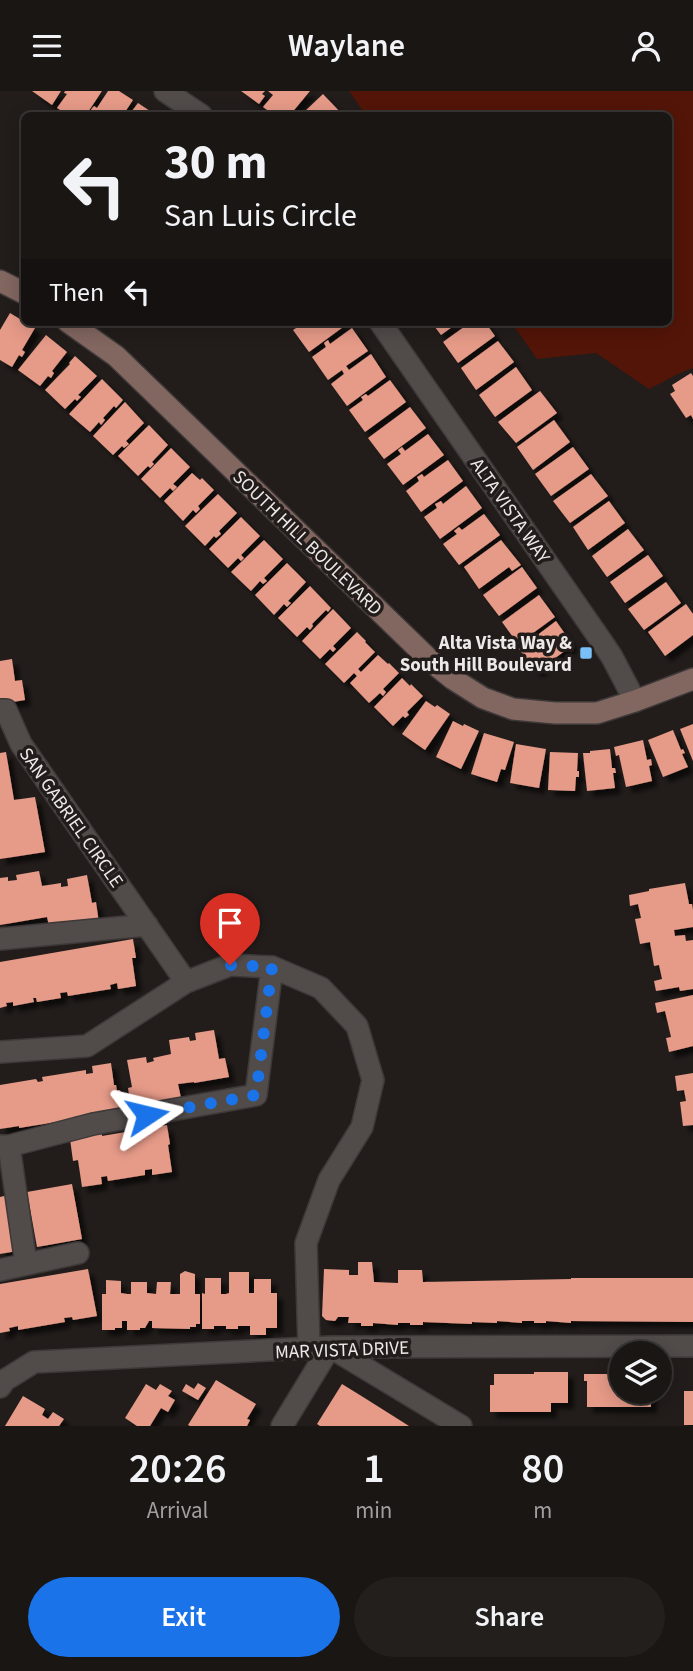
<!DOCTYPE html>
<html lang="en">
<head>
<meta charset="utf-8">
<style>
  :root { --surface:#1a1614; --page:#231f1d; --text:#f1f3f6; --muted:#9f9fa0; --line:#383534; --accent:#1a73e8 }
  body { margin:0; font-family:"Source Sans 3",sans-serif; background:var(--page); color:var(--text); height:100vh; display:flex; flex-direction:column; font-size:26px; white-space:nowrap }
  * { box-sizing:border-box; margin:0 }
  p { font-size:23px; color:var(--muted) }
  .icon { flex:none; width:38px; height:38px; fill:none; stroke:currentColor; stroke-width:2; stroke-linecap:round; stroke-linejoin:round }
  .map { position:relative; height:1335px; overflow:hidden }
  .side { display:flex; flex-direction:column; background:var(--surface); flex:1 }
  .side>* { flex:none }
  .banner { position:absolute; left:21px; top:21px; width:651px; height:214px; border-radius:10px; box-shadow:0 4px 18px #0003,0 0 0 2px var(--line); background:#1a1614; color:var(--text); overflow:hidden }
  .fabs { position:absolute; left:609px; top:1250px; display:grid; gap:14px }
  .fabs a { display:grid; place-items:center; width:63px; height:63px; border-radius:50%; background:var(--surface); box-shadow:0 4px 18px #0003,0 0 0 2px var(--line); font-size:35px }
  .pin { position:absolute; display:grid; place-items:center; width:60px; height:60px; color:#fff; margin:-72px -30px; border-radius:50% 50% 50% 0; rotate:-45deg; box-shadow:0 0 7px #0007 }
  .pin .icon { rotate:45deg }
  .me { position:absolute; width:77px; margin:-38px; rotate:80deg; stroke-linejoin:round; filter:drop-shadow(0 0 5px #0008) }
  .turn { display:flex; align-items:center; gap:24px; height:147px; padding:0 28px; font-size:32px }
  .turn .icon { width:91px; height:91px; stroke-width:2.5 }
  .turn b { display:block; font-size:49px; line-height:60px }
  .then { display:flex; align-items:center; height:66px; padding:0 28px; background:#0003; gap:14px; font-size:26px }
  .eta { display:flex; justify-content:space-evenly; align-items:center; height:119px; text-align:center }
  .eta b { font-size:42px; font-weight:600; line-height:49px }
  .primary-button { display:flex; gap:14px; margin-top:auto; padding:14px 28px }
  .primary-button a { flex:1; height:80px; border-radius:42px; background:var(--accent); color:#fff; font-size:28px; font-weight:600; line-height:80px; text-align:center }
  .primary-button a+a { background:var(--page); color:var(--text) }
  header { display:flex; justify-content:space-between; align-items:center; height:91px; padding:0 28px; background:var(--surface); font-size:32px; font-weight:600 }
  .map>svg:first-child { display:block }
  .green { fill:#531507 }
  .building { fill:#e69a88; filter:url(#shadow) }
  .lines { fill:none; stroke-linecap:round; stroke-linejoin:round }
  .street-casing { stroke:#3d3938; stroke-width:24 }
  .secondary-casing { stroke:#3d3938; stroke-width:24 }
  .street { stroke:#514b4a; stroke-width:21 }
  .secondary { stroke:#826660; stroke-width:21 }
  .route { stroke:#1a73e8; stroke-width:12; stroke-dasharray:0 21.6 }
  .poi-dot { fill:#79bff8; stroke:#221d1b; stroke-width:2.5 }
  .labels { text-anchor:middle; stroke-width:7; stroke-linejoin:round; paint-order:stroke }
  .street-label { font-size:19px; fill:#ede9e8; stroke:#221d1b }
  .poi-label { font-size:19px; font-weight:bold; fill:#ede9e8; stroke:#221d1b; text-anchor:end }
</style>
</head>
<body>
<header><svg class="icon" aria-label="menu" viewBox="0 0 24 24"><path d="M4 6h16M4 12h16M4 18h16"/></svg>Waylane<svg class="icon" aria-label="person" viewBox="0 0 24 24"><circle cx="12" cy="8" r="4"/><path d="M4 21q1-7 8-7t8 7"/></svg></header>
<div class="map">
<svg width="693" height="1335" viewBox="0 0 693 1335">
  <defs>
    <filter id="shadow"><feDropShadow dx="6" dy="6" stdDeviation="2" flood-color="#0009"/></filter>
  </defs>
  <rect width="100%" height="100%" fill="#221d1b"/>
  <!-- green -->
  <path class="green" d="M 349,0 L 693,0 L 693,277 L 680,282 L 649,298 L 596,262 L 537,268 L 511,231 L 668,231 L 668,24 L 366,24 Z"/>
  <!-- building -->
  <path class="building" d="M 32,0 L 61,0 L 52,14 Z
    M 65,0 L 102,0 L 86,24 L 68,24 L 57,17 L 67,3 L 64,2 Z
    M 108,0 L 119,0 L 133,9 L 123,24 L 92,24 L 94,22 L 90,20 L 94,15 L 97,17 Z
    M 241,0 L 265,0 L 262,3 L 265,5 L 259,13 Z
    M 268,0 L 310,0 L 290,24 L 274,24 L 263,16 L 273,4 Z
    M 323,3 L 341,22 L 339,24 L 301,24 Z
    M 138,12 L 156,24 L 129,24 Z
    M 10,222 L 35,237 L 22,259 L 25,261 L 22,266 L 19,264 L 12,276 L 0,269 L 0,239 Z
    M 305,231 L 350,231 L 309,261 L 293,239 Z
    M 431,231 L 459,231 L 441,244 Z
    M 471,231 L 485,231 L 495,245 L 458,272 L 443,251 Z
    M 352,237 L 368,260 L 346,275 L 349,279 L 371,263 L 386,286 L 347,315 L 331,293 L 344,283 L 342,279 L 328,289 L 312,266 L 326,256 L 324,252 L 328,249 L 330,253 Z
    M 46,244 L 67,261 L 52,280 L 54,282 L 51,287 L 48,285 L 40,295 L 18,279 Z
    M 498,250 L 514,271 L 476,299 L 461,277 Z
    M 75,265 L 97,285 L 78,304 L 81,306 L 77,310 L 75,308 L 65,318 L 45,299 L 70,273 L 69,272 Z
    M 516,276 L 532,299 L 495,326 L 479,304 Z
    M 691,282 L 693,285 L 693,328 L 691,324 L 686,327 L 670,303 L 675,300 L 672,294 Z
    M 102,288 L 123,309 L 116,317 L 114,315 L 103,327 L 105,329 L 101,334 L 99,331 L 90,341 L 69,323 Z
    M 390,289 L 406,311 L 365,341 L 349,319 L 363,309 L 361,306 L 366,303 L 368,305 Z
    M 540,300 L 557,322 L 516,352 L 498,331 Z
    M 125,311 L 144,332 L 126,350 L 129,353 L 124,357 L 122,355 L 113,364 L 93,345 Z
    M 410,316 L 426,337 L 384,368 L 368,347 Z
    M 554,329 L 570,351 L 533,379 L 517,356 Z
    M 149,334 L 168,354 L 152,371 L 154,373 L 150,377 L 148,375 L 138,385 L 118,365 Z
    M 428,343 L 444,364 L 403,394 L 387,373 L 401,363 L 398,359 L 402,356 L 405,360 Z
    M 573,356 L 589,378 L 551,405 L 535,383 Z
    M 171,357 L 190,376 L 173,393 L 177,396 L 173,400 L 170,397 L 160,407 L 141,388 Z
    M 448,369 L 463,390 L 421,421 L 406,400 L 419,390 L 417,386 L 422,383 L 424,386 Z
    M 192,382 L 200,389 L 202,387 L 214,399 L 198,415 L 200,418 L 196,422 L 193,419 L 183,430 L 164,410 Z
    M 591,383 L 608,405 L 570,432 L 553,410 Z
    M 466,395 L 482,417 L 440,448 L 424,426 L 437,417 L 435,413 L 441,410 L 443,413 Z
    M 218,403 L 237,422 L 219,440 L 221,443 L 216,447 L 214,445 L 205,455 L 185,435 Z
    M 609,410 L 625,432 L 588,459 L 573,436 Z
    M 484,423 L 500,444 L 459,474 L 443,453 L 457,443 L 454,440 L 459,436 L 462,439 Z
    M 241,426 L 260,445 L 241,464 L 244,467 L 241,470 L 238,467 L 228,477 L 209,458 Z
    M 628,438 L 644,459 L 607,486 L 592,465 Z
    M 264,449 L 283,468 L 264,487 L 267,490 L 263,493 L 260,490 L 251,500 L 231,481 Z
    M 501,449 L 521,474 L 512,480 L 509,476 L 479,498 L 464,476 Z
    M 648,464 L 663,485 L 625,512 L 610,491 Z
    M 287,472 L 306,491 L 288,510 L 291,512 L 287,516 L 284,513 L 274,524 L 255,504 Z
    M 522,476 L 537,497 L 499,525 L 483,504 Z
    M 666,491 L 681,512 L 644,539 L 628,518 Z
    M 310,495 L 331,517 L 328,521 L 326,519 L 312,533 L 313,535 L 310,539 L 307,536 L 297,546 L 278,527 Z
    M 539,504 L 555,526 L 518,553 L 502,531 Z
    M 686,513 L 693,523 L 693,544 L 665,565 L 648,541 Z
    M 333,518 L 351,537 L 333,555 L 336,558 L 333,561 L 330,558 L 320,568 L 302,550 Z
    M 556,530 L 573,554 L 536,581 L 519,558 Z
    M 357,541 L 366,550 L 365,551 L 375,561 L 358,578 L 361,581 L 378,564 L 388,573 L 389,572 L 399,582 L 383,598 L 386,601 L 383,605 L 380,602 L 369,612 L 350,592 L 357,585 L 354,582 L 344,592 L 325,573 Z
    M 12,568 L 15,590 L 22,589 L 25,609 L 0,613 L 0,570 Z
    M 402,587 L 410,595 L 411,593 L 423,605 L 407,621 L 409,624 L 405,627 L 403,625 L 393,635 L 374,616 Z
    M 426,610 L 435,616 L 437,614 L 450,623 L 425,659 L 402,643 Z
    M 453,630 L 463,635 L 464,633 L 479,640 L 461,678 L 436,666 Z
    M 693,633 L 693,670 L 680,638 Z
    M 673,639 L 681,659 L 683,658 L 685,662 L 682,663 L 688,676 L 663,686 L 648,649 Z
    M 484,642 L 514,651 L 505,679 L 501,678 L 497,691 L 471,683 Z
    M 643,649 L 647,669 L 651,668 L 652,674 L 649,675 L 652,690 L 626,696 L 619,664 L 616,665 L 614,656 Z
    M 516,653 L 546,658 L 539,697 L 510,692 Z
    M 610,658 L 612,677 L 615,677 L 616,682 L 613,682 L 615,697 L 587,700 L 583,662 L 590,662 L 590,660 Z
    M 6,661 L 14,709 L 35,706 L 45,761 L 0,768 L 0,662 Z
    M 550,661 L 578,662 L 577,680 L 579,680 L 579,686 L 576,686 L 575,700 L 548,699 Z
    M 39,780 L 42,795 L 61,792 L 61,796 L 68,795 L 67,788 L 87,784 L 92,812 L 96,811 L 99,832 L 50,839 L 47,826 L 0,834 L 0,787 L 8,786 L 8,790 L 17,789 L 16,784 Z
    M 685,792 L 689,813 L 692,813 L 693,819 L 693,836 L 674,839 L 675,845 L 685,844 L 686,850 L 693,849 L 693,898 L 680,900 L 679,896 L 656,900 L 654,890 L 662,888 L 659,874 L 654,875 L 650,851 L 640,853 L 635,828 L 641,827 L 638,813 L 630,815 L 629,804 L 649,800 L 649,798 Z
    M 133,848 L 136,867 L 132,867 L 136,895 L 118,898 L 117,892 L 110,894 L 111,898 L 68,905 L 67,901 L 60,902 L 61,907 L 37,911 L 36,907 L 33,907 L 34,911 L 13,915 L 13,911 L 6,912 L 7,915 L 0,917 L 0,871 Z
    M 693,904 L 693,955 L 669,961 L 666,947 L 671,946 L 665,920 L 657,922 L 655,912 Z
    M 214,939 L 219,968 L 225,967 L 229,986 L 194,992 L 194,991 L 178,993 L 181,1007 L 131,1018 L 128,997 L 132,996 L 127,969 L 146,966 L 147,972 L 154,970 L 153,967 L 171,963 L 169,949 L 189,946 L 190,950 L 196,949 L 195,942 Z
    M 111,972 L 114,994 L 116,994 L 117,999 L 120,999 L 124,1020 L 74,1026 L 75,1028 L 19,1037 L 19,1035 L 0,1038 L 0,994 L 36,988 L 38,991 L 43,990 L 42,986 L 86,979 L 86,983 L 93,982 L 92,975 Z
    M 693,982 L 693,1034 L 683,1035 L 680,1011 L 686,1010 L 684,999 L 677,1000 L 675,985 Z
    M 167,1034 L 170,1053 L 168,1054 L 172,1081 L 152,1084 L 152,1078 L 145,1079 L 145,1084 L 108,1090 L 107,1085 L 101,1086 L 102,1093 L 82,1096 L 78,1069 L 73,1070 L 70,1048 L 102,1042 L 102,1045 Z
    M 72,1093 L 82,1148 L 37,1156 L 27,1101 Z
    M 8,1104 L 17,1160 L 0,1163 L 0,1106 Z
    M 358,1171 L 372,1171 L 374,1191 L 398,1192 L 398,1179 L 422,1179 L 423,1191 L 571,1188 L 571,1187 L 693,1187 L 693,1231 L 571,1230 L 571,1232 L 546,1230 L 546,1232 L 534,1232 L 534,1230 L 522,1230 L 522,1232 L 497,1230 L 497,1232 L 472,1231 L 472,1233 L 423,1231 L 423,1234 L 410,1234 L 410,1232 L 398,1232 L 398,1234 L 373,1232 L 373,1235 L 361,1235 L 361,1232 L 348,1232 L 349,1226 L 338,1226 L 335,1230 L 326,1229 L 322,1225 L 324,1178 L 349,1179 L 349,1184 L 358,1184 Z
    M 88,1178 L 97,1225 L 73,1229 L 72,1226 L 64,1227 L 65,1231 L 18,1239 L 18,1235 L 9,1237 L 10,1240 L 0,1242 L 0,1193 Z
    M 185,1180 L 195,1183 L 195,1203 L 200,1203 L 200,1233 L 196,1233 L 196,1236 L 190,1236 L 190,1238 L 152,1237 L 152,1230 L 149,1230 L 145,1237 L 140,1237 L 140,1239 L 127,1239 L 127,1230 L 122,1230 L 122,1237 L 115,1237 L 115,1239 L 102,1239 L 102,1203 L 106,1203 L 106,1189 L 121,1190 L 121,1202 L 127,1203 L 131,1203 L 131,1191 L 147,1191 L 147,1202 L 156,1203 L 157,1191 L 171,1191 L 170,1203 L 180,1203 L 180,1183 Z
    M 229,1181 L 249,1181 L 249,1202 L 254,1202 L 254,1188 L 271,1188 L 271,1202 L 277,1202 L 277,1237 L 266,1237 L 266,1244 L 250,1244 L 250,1235 L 238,1235 L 238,1238 L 226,1238 L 226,1235 L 214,1235 L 214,1238 L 202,1238 L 202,1202 L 205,1203 L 205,1187 L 221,1187 L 221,1203 L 226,1203 L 229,1202 Z
    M 534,1281 L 568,1281 L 568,1312 L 551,1312 L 551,1321 L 490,1321 L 490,1294 L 494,1294 L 494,1283 L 534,1283 Z
    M 584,1283 L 621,1283 L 621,1300 L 651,1300 L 651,1316 L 587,1316 L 587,1290 L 584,1290 Z
    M 216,1289 L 256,1313 L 247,1328 L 250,1329 L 247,1335 L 190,1335 L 188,1334 Z
    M 198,1292 L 206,1297 L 198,1309 L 182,1300 L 186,1293 L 194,1298 Z
    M 146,1293 L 156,1299 L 160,1293 L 172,1300 L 168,1305 L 175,1309 L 168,1321 L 161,1317 L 150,1335 L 137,1335 L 125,1327 Z
    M 342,1293 L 363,1306 L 409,1335 L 320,1335 L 317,1333 Z
    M 684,1300 L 693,1300 L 693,1334 L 684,1334 Z
    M 23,1305 L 45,1318 L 42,1324 L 48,1328 L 53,1321 L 64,1328 L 59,1335 L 5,1335 Z"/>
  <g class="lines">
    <!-- street casing -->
    <g class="street-casing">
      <path id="street" d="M 165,0 L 201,24
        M 380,231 L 602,551 L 612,566 L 635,610
        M 0,619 L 6,619 L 21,653 L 186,891
        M 0,848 L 147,834
        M 0,961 L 87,955 L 186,891 L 230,874 L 272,876 L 321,897 L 357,935 L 373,989 L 362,1036 L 329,1089 L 306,1152 L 309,1258
        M 0,1055 L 9,1055 L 93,1033 L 256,1004 L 272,876
        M 9,1055 L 26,1173
        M 0,1179 L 78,1162
        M 0,1296 L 5,1289 L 34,1271 L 330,1256 L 693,1255
        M 282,1335 L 330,1256 L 461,1335"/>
    </g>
    <!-- secondary casing -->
    <g class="secondary-casing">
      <path id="secondary" d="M 0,190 L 24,202
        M 68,231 L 116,265 L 433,572 L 453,588 L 483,607 L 513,618 L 555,622 L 597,622 L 635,610 L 693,588"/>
    </g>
    <!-- street -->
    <use href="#street" class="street"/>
    <!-- secondary -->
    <use href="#secondary" class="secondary"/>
  </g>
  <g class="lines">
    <!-- route -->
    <path class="route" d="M 147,1024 L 256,1004 L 272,876 L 230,874"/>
  </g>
  <!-- markers -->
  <rect class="poi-dot" x="579" y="555" width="14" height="14" rx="3.5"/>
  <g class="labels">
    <!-- street labels -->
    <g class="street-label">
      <text transform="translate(511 419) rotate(55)" y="7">ALTA VISTA WAY</text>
      <text transform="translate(308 451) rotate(44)" y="7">SOUTH HILL BOULEVARD</text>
      <text transform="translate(72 726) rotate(55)" y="7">SAN GABRIEL CIRCLE</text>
      <text transform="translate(342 1258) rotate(-2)" y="7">MAR VISTA DRIVE</text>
    </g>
    <!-- poi labels -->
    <g class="poi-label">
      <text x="572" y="558">Alta Vista Way &amp;<tspan x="572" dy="22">South Hill Boulevard</tspan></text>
    </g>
  </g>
</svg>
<div class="fabs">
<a><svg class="icon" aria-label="layers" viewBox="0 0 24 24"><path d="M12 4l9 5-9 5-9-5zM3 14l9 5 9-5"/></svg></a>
</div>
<div class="pin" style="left:230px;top:874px;background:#d93025"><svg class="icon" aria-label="arrive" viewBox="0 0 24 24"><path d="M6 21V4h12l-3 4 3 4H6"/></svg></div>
<svg class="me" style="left:147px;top:1024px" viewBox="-20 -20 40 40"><path d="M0-17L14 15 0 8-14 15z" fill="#1a73e8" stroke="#fff" stroke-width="4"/></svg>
<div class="banner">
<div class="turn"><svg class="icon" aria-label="left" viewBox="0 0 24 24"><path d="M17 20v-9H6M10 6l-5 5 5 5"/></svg><div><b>30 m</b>San Luis Circle</div></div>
<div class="then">Then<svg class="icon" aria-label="left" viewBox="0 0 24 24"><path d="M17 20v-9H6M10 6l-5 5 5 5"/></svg></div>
</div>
</div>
<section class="side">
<div class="eta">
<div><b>20:26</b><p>Arrival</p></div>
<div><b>1</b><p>min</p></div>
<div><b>80</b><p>m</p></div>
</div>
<div class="primary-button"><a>Exit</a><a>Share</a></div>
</section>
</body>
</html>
